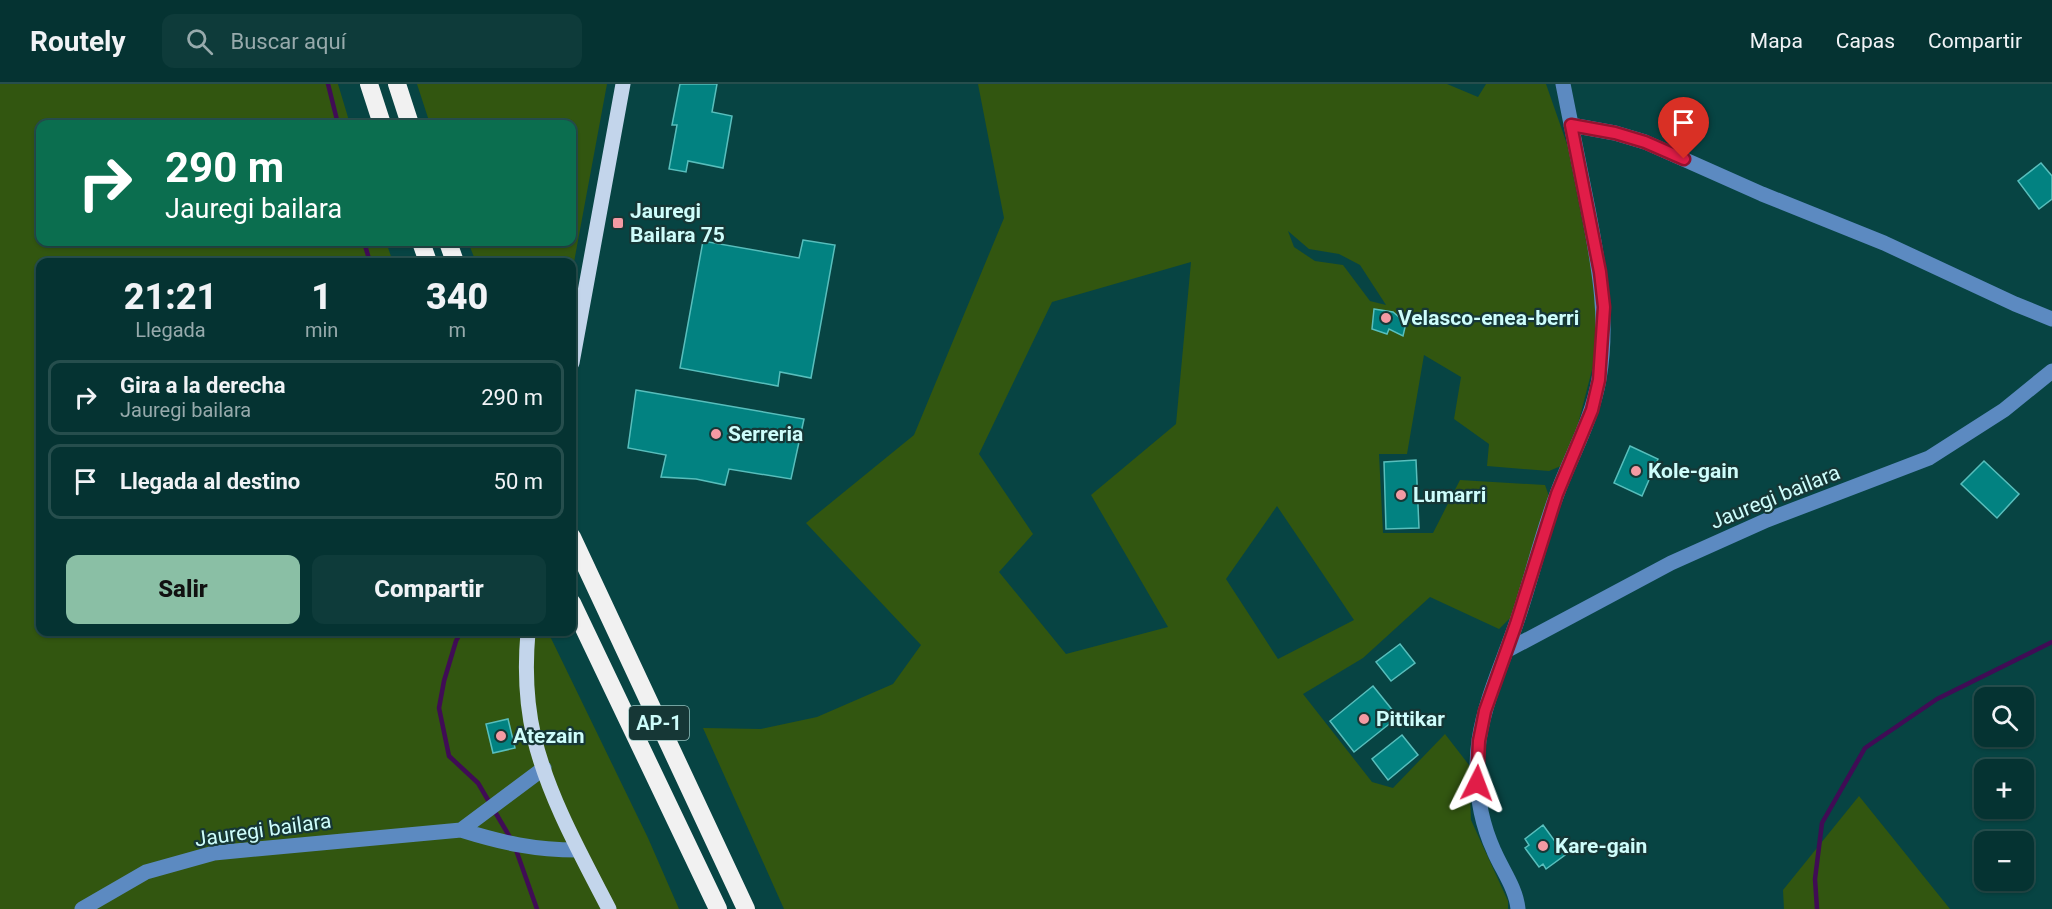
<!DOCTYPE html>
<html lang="es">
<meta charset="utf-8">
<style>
:root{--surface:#053332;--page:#0e3b3a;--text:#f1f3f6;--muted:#97aaac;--line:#264e4d;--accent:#8abfa5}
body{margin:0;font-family:Roboto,sans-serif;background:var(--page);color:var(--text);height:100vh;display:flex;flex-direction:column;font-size:22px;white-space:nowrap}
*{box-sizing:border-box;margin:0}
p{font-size:20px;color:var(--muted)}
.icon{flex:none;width:33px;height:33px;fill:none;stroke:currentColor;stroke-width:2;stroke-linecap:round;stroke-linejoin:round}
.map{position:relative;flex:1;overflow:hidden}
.sheet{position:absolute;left:36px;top:174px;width:540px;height:378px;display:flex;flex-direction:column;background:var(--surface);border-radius:12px;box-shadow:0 2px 4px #0004,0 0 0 2px var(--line)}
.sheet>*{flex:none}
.top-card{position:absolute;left:36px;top:36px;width:540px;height:126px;border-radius:12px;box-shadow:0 2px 4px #0004,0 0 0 2px var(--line);background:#0b6e4f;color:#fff;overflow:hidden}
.fabs{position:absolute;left:1974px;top:603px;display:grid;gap:12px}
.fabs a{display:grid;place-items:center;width:60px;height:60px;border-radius:12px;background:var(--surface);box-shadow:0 2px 4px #0004,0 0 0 2px var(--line);font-size:30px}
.pin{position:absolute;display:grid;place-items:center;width:51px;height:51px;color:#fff;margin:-62px -26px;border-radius:50% 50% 50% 0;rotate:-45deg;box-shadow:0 0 6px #0007}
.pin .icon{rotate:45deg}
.me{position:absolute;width:66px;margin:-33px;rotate:3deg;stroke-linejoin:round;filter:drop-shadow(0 0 4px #0008)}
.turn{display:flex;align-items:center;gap:21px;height:126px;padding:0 30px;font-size:27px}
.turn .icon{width:78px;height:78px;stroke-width:2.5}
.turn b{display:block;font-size:42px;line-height:51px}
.eta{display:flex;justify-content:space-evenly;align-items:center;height:102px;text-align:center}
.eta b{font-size:36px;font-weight:800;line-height:42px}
.action{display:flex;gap:12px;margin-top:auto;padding:12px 30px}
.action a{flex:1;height:69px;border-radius:12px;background:var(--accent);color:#111;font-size:24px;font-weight:800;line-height:69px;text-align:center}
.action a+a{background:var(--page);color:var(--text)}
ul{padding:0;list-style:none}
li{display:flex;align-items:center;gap:18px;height:75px;margin:0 12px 9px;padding:0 18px;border:3px solid var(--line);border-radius:12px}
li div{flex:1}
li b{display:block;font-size:22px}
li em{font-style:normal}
header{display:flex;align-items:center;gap:36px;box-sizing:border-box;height:84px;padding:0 30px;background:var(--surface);border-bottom:2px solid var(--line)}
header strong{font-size:28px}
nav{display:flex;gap:33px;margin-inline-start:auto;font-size:21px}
.search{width:420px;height:54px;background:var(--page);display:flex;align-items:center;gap:15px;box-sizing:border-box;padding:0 21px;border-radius:12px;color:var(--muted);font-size:22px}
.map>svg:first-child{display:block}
.green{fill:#325610;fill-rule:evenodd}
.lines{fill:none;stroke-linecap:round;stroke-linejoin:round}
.stream{stroke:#400c55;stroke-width:4.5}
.building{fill:#028281;stroke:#58bebc;stroke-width:1.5}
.minor{stroke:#5c8ac1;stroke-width:15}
.major{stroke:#c3d5eb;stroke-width:15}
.highway{stroke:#f1f1f1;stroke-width:18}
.route-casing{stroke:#92132f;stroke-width:15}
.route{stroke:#e11d48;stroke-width:10}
.poi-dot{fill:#f49aa3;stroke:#163736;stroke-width:2}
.labels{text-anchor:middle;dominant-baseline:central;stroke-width:4.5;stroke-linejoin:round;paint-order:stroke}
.shield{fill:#163736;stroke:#97c2c0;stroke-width:1.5}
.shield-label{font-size:20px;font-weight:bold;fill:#cefdfb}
.poi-label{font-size:21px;font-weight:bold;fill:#cefdfb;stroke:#163736;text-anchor:start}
.street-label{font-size:21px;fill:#cefdfb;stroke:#163736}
</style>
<header>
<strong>Routely</strong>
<div class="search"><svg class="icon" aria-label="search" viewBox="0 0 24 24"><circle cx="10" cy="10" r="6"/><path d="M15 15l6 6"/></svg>Buscar aquí</div>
<nav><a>Mapa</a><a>Capas</a><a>Compartir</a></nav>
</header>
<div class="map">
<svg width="2052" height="825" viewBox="0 0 2052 825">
<rect width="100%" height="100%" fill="#074443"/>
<path class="green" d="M0 0H338L350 40H40V158H386L393 178H40V548H548L648 754 679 825H0Z
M417 0H607L572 189V178H476L468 158H572V40H430Z
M978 0H1447L1478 13 1486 0H1546L1568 63 1589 171 1597 232 1593 282 1577 344 1561 382 1549 387 1487 382 1489 360 1454 335 1461 293 1424 271 1407 370H1379L1383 449H1433L1460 396 1545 401 1549 412 1512 532 1499 545 1430 513 1363 574 1303 610 1372 698 1393 704 1445 650 1469 681 1471 736 1508 817V825H784L703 644 761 645 817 633 893 600 921 561 806 439 914 351 1004 134ZM1288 147 1309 165 1339 170 1360 181 1386 221 1370 217 1343 181 1315 177 1294 163ZM1191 178 1176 340 1091 411 1168 543 1066 570 999 488 1033 450 979 370 1052 218ZM1277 422 1354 536 1278 575 1226 495Z
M1859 712 1950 825H1784L1783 806Z"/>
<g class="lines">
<path class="stream" d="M328 0 338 40
M364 158 370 178
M461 548 456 557 444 597 439 624 449 672 478 699 511 755
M515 763 537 825
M1817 825 1815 795 1822 739 1865 664 1937 615 2052 558"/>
</g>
<path class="building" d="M680 0H717L712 28 732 32 723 84 688 77 686 88 669 85 677 41H672Z
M2041 79 2052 92V115L2039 125 2018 97Z
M803 156 835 161 811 294 780 288 778 302 680 284 703 157 799 174Z
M1374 225 1393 228 1406 239 1403 252 1389 245 1387 250 1372 245Z
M636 306 804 335 791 395 729 385 725 401 696 395 661 393 666 371 628 364Z
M1630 362 1658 375 1642 412 1614 399Z
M1416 376 1419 444 1386 445 1384 378Z
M1984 377 2019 410 1997 434 1961 400Z
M1400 560 1415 579 1391 597 1376 578Z
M1373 602 1398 633 1354 668 1330 637Z
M508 635 515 664 493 669 486 640Z
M1402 651 1418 671 1388 696 1372 675Z
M1543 741 1565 771 1546 785 1543 780 1539 783 1525 764 1529 761 1525 755Z"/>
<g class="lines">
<path class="minor" d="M1571 41 1615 49 1645 58 1762 110 1884 159 2015 220 2052 235
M1506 567 1671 479 1767 436 1929 374 2004 326 2052 287
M461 746C503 759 534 766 578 766
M82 825 146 788 214 769 461 746 544 684
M1518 825C1516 804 1502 786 1494 767 1478 732 1474 694 1479 656 1485 616 1503 578 1516 540 1531 497 1541 452 1557 410 1571 372 1592 336 1599 295 1609 237 1599 182 1588 125 1580 83 1571 42 1563 0"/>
<path class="major" d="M572 279 623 0
M528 548C525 582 526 619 534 653 548 712 581 771 609 825"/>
<path class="highway" d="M369 0 382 40
M397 0 410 40
M421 158 428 178
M448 158 455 178
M572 453 746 825
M572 519 718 825"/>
</g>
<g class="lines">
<defs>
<path id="route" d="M1477 699 1479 657 1485 627 1516 540 1557 410 1592 326 1599 296 1604 223 1600 188 1571 41 1615 49 1645 58 1684 75"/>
</defs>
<use href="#route" class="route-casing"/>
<use href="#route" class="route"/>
</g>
<g class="poi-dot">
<rect x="612" y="133" width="12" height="12" rx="3"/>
<circle cx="1386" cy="234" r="6"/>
<circle cx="716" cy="350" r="6"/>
<circle cx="1636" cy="387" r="6"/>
<circle cx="1401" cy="411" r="6"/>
<circle cx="1364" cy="635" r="6"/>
<circle cx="501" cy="652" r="6"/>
<circle cx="1543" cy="762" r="6"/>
</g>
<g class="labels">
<rect class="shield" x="629" y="622" width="60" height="34" rx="4.5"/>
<g class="shield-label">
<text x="659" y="639">AP-1</text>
</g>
<g class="poi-label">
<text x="630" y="127">Jauregi<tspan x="630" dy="24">Bailara 75</tspan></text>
<text x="1398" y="234">Velasco-enea-berri</text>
<text x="728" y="350">Serreria</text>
<text x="1648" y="387">Kole-gain</text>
<text x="1413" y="411">Lumarri</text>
<text x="1376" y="635">Pittikar</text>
<text x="513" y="652">Atezain</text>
<text x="1555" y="762">Kare-gain</text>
</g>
<g class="street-label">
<text transform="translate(1775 413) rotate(-22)">Jauregi bailara</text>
<text transform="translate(263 746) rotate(-8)">Jauregi bailara</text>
</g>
</g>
</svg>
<div class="fabs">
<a><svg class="icon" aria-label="search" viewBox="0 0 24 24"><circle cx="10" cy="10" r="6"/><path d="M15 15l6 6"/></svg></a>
<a>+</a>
<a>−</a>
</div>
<div class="pin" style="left:1684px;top:75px;background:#d93025"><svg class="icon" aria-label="arrive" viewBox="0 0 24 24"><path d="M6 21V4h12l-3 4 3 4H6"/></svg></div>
<svg class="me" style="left:1477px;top:699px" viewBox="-20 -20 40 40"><path d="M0-17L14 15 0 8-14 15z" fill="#e11d48" stroke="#fff" stroke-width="4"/></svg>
<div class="top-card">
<div class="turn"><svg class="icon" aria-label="right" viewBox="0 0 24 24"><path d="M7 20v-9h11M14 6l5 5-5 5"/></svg><div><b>290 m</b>Jauregi bailara</div></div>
</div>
<section class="sheet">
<div class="eta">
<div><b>21:21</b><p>Llegada</p></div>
<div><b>1</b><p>min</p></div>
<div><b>340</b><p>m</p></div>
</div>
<ul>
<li><svg class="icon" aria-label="right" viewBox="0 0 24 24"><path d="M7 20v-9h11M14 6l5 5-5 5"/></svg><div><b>Gira a la derecha</b><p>Jauregi bailara</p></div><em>290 m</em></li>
<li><svg class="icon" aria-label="arrive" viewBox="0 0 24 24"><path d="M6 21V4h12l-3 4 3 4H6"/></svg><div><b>Llegada al destino</b></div><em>50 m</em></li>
</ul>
<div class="action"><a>Salir</a><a>Compartir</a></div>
</section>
</div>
